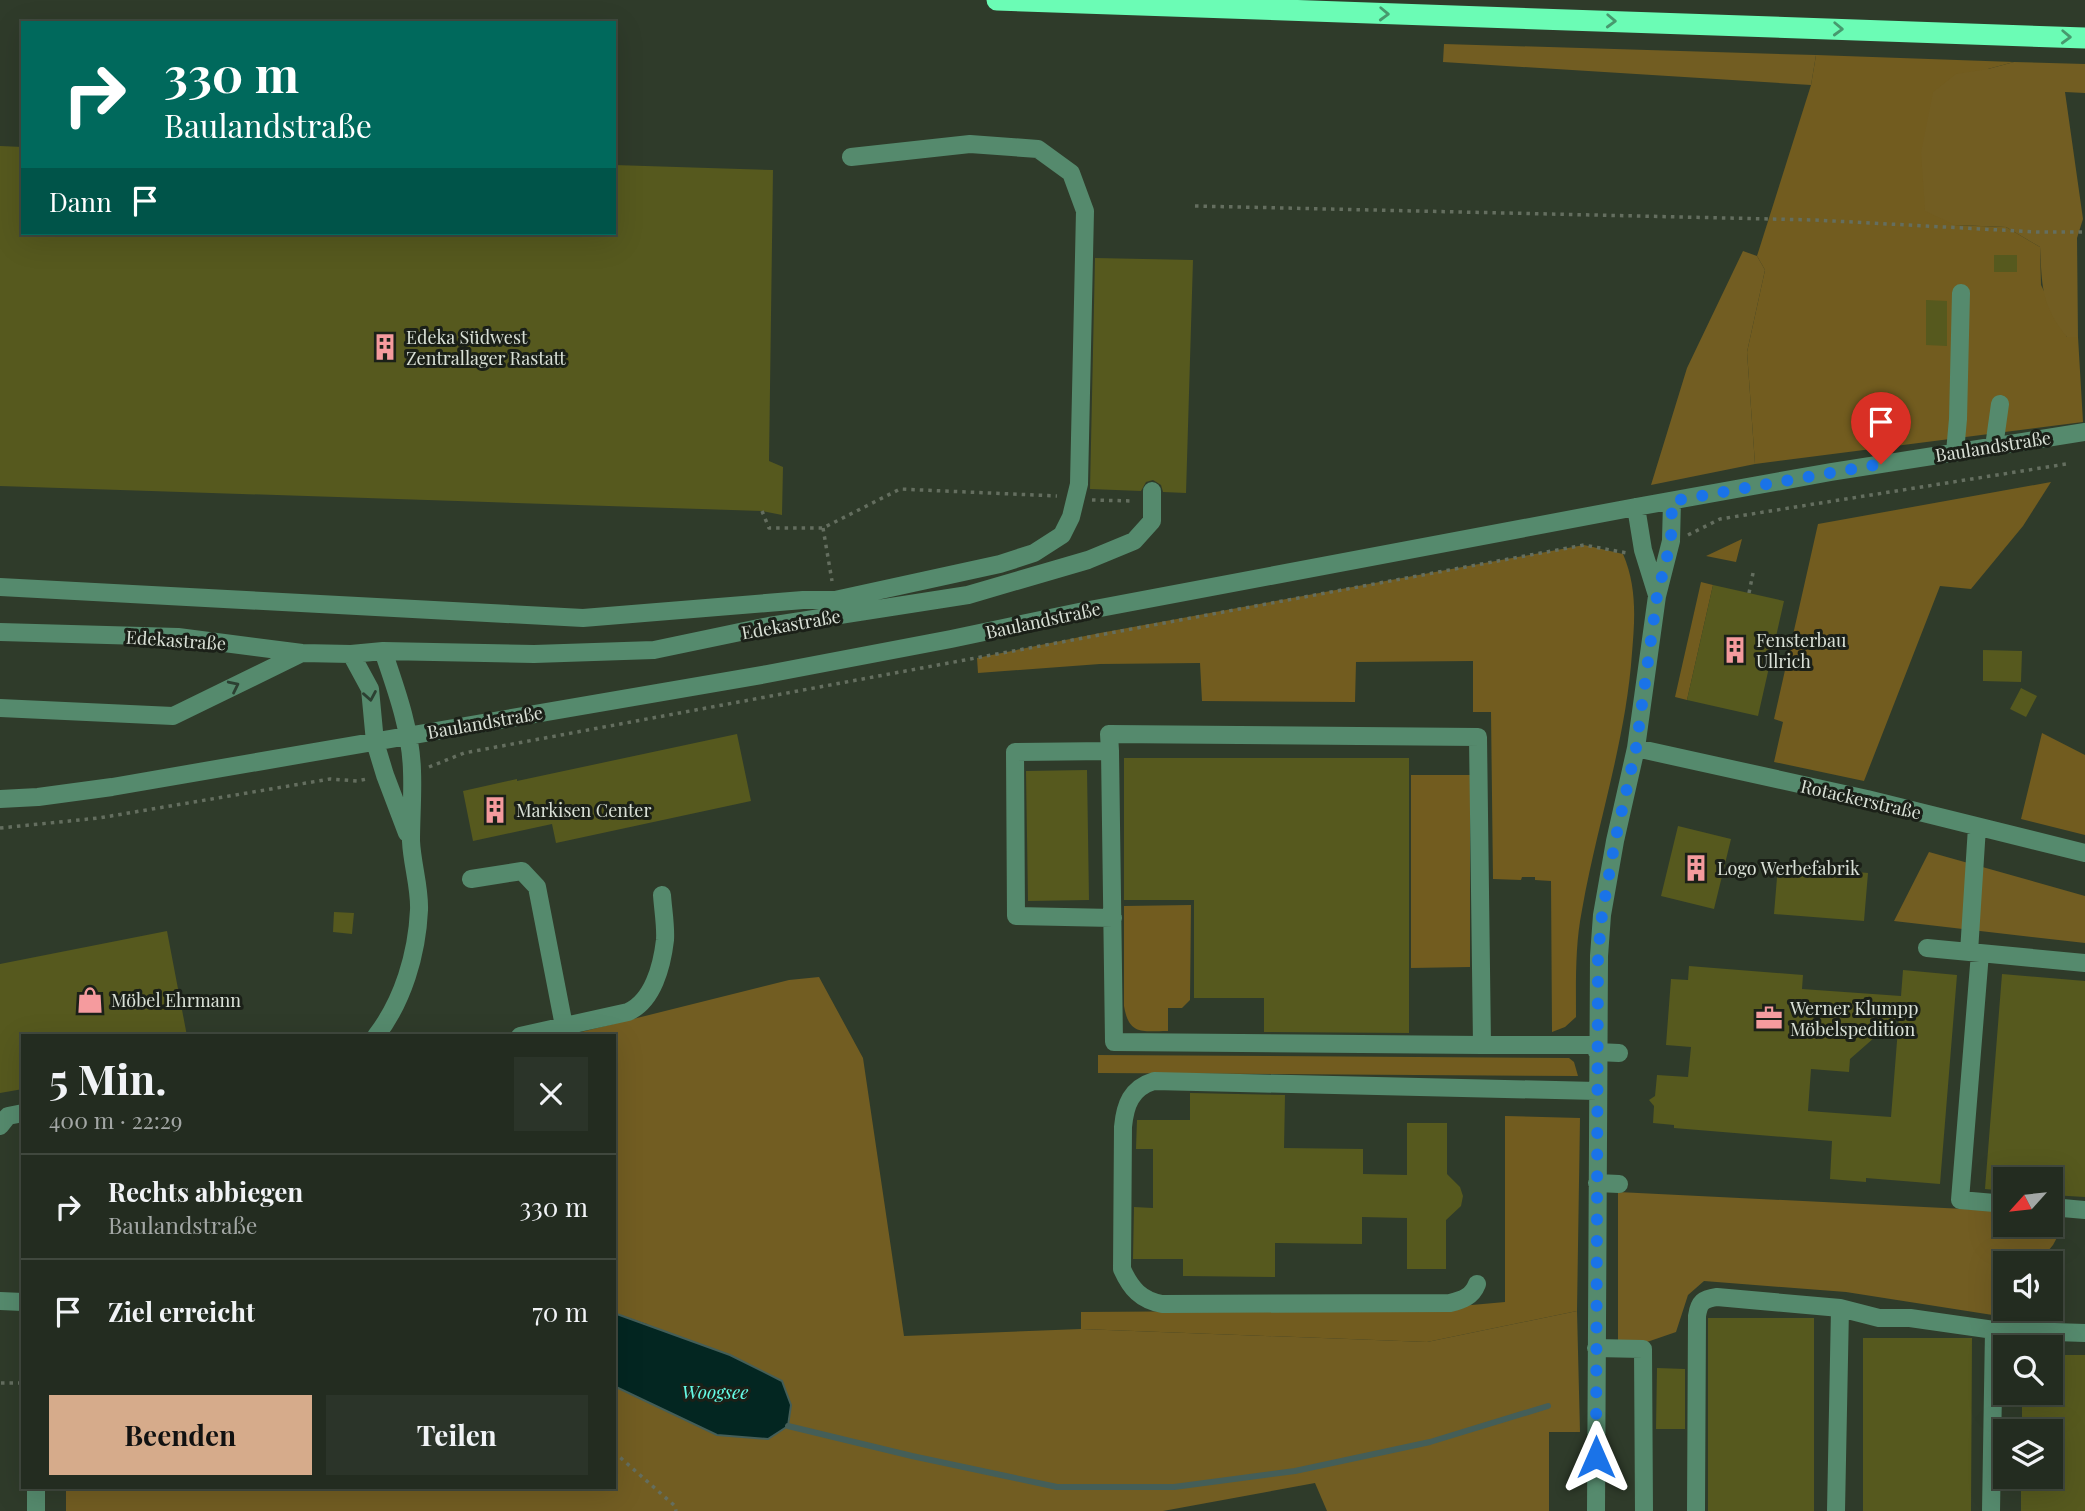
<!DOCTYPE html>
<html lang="de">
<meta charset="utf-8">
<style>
:root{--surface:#232c20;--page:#2b3429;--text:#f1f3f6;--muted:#a3a7a5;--line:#40483e;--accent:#d6ab8b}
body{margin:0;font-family:"Playfair Display",serif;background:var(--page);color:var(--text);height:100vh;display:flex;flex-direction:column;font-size:26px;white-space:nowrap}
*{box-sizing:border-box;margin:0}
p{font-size:23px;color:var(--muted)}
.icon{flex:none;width:38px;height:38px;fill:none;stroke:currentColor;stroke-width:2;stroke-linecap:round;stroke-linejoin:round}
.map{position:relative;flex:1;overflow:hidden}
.panel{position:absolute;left:21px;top:1034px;width:595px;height:455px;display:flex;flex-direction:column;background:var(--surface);border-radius:0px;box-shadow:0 7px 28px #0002,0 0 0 2px var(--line)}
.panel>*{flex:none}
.banner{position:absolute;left:21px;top:21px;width:595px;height:214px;border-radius:0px;box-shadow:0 7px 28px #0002,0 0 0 2px var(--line);background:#00695c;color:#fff;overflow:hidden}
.needle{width:46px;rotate:243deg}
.controls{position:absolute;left:1993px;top:1167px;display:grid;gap:14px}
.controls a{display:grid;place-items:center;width:70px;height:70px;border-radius:0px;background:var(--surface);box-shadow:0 7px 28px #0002,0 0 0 2px var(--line);font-size:35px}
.pin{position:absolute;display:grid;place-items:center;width:60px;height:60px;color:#fff;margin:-72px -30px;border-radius:50% 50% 50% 0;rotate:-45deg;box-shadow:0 0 7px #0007}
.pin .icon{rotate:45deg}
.me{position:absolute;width:77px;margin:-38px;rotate:0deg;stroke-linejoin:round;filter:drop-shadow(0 0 5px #0008)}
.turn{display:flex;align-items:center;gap:24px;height:147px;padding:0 28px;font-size:32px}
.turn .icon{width:91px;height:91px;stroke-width:2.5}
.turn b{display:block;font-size:49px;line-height:60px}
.then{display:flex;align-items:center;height:66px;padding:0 28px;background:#0003;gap:14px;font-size:26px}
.round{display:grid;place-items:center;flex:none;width:74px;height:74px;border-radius:0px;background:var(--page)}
.overview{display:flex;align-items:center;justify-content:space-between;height:119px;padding:0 28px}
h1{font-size:42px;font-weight:700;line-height:52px}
.button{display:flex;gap:14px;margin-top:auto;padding:14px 28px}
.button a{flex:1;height:80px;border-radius:0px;background:var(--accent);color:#111;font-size:28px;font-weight:700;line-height:80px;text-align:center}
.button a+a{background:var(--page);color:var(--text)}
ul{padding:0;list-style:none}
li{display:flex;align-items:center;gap:21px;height:105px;padding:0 28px;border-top:2px solid var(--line)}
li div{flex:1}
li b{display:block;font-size:26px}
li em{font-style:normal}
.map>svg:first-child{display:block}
.green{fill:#725c1f}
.forest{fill:#725d22}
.water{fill:#032621;stroke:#445e58;stroke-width:2}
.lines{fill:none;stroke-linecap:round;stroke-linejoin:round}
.stream{stroke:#445e58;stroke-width:6}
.building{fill:#56591e;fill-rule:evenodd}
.path{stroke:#646e5f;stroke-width:3.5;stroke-dasharray:3.5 5;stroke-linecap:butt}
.minor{stroke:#558a6d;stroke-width:18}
.highway{stroke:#6bfcb5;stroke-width:21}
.oneway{stroke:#47996e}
.oneway2{stroke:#2c4032}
.route{stroke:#1a73e8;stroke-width:12;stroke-dasharray:0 21.6}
.labels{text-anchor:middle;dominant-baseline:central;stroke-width:6;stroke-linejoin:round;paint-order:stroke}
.poi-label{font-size:18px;fill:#dae1d7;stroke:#1b2018;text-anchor:start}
.street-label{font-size:18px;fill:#dae1d7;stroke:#1b2018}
.water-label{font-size:19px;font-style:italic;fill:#65fbe6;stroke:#1b2018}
</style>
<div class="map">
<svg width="2085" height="1511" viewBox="0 0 2085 1511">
<rect width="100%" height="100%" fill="#2f3b2a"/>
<path class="green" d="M1816 55 2014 62 1988 69 1955 225 2006 227 2040 247 2041 285 2067 337H2078L2083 422 1755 464 1747 352 1765 270 1757 256 1811 85Z
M2051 482 2023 526 1971 589 1940 586 1864 781 1774 762 1783 722 1774 719 1818 524Z
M1742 539 1736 562 1706 556Z
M1584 545 1623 554C1637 587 1635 618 1632 653 1626 741 1597 824 1582 910 1575 945 1576 981 1576 1017L1565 1027 1552 1032 1551 881 1535 880V877H1522L1521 880 1493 879 1491 712H1473V661L1356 662 1355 702 1202 701 1200 663 1100 664 978 673 977 658 1100 633Z
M1701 582 1713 585 1687 700 1675 697Z
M2042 733 2085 755V835L2021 819Z
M1411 775H1470V967L1411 968Z
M1191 905 1190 1000 1182 1008H1168V1031C1143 1031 1129 1036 1124 1006V906Z
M1098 1055 1569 1058 1574 1062 1578 1076 1098 1073Z
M1505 1116 1580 1118 1577 1311 1427 1342 1081 1329V1312L1416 1310 1505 1302Z"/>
<path class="forest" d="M1444 44 1816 55 1811 85 1443 62Z
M2014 62 2085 64V93L2065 92 2083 219 2077 238 2078 337H2067C2041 305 2042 286 2040 247L2006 227 1955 225 1925 211 1921 152 1933 92 1956 74 1988 69Z
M1743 251 1757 256 1765 270 1747 352 1755 464 1651 485 1687 368Z
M1929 852 2085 896V943L1894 921Z
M819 977 863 1058 904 1336 1081 1329 1427 1342 1577 1311 1580 1432H1549V1511H1327L1315 1483 1163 1511H66V1488H614V1386L717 1435 647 1324 614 1313V1036H565L789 980Z
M1618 1192 2005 1211 2006 1225H2051V1216L2056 1217 2060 1232 2053 1245 2038 1263 2006 1264V1309H2041L2038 1314 1999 1316 1846 1292 1704 1281 1688 1295 1676 1332 1647 1342 1618 1340Z"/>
<path class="water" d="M614 1313 730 1355 782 1381 791 1405 788 1426 768 1439 717 1435 614 1386Z"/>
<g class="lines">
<path class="stream" d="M788 1426 912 1456 1057 1487H1174L1295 1471 1430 1442 1548 1406"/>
</g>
<path class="building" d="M0 146 23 147V233H614V165L773 170 769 461 783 467 782 515 762 511 0 486Z
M1994 255H2017V272H1994Z
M1095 258 1193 260 1186 493 1163 492 1161 485 1153 480 1146 482 1141 491 1090 489Z
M1926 300 1947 301V346L1926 345Z
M1713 585 1784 601 1758 716 1687 700Z
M1983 650 2022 651 2021 682 1983 681Z
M2021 688 2037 696 2026 717 2010 709Z
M737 734 751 801 556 843 552 824 473 841 463 791 517 779V781Z
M1124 758H1409V1033L1264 1032V998H1194V900H1124Z
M1087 770 1089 900 1028 901 1026 771Z
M1678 826 1731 839 1714 909 1661 896Z
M1778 865 1868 873 1864 921 1774 914Z
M334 912 354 913 352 934 333 932Z
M167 931 187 1036H23V1089L0 1093V964Z
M1689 966 1803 975 1802 989 1901 996 1903 970 1957 975 1940 1184 1866 1178V1182L1830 1179 1832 1141 1674 1128V1125L1653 1123 1654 1106 1649 1100 1655 1096 1657 1075 1688 1077 1691 1047 1666 1045 1671 979 1688 980ZM1899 1016 1891 1117 1808 1111 1811 1069 1849 1072 1850 1059Z
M2002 974 2085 981V1197L2051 1195V1180H2006V1191L1985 1189Z
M1190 1093 1285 1095 1284 1148 1363 1149V1174L1407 1175V1123H1447V1174L1460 1187 1463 1196 1461 1206 1446 1220V1269H1407V1218L1362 1217V1244L1275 1243V1277L1183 1276V1259H1133L1134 1207 1153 1208V1149H1136L1137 1120H1190Z
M1708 1318H1814V1511H1708Z
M1863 1338H1972L1971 1511H1863Z
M2051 1355H2085V1511H2021V1477H2051V1432H2022V1393H2051Z
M1657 1368 1685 1369V1429H1656Z"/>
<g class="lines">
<path class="path" d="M1195 206 1815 220 2037 232H2085
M1092 500 1133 501
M762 511 769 528H823L900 489 1057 496
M823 528 832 581
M1688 535 1720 519 2066 464
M1749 593 1753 573
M429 767 464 753 1584 545 1627 553
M0 828 99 818 330 779 357 781 367 779
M1 1383H23
M614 1452 675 1506 676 1511"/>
<path class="minor" d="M1994 447 2000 404
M1955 452 1958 419 1961 293
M1636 507 1643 550 1657 595
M0 587 583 618 803 600H835L1000 564 1034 553 1062 535 1071 517 1079 484 1085 211 1071 173 1038 149 970 144 851 157
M0 632 178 637 302 653 351 654 383 651 534 654 654 650 769 626 968 595 1088 560 1134 541 1152 521V491
M351 654 370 689 375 742 385 775 407 833
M0 708 173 716 302 653
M1636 748 1867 799 2085 853
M1110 751 1109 734 1478 737 1482 1045H1597
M0 799 38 797 112 787 767 674 951 639 1079 612 1636 507 1831 472 2085 432
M471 879 522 871 537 887 564 1026
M1113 918 1016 916 1015 752 1110 751 1114 1042 1482 1045
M1927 948 1980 953 1960 1200 2006 1204
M1969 952 1977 827
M1980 953 2085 963
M376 1036C403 1001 417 954 419 910 420 888 412 864 411 841 411 818 413 794 412 771 411 730 396 689 383 651
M520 1036 628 1012C653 1001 662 966 665 940 666 926 663 910 662 895
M1597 1052 1619 1053
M0 1126 8 1116 23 1113
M1597 1183 1619 1184
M2051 1207 2085 1210
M1477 1284C1472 1297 1462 1300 1450 1303L1162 1304C1141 1300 1131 1289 1122 1269L1123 1127C1125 1105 1131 1088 1154 1081L1597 1091
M0 1301 23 1302
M1596 1348 1643 1349 1644 1511
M36 1511V1488
M1596 1511 1599 956 1602 915 1615 841 1636 748 1657 596 1671 541 1672 501
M1696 1511 1697 1316C1699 1302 1703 1299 1717 1297L1840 1308 1879 1318H1910L1994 1330 2085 1333
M1836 1511 1840 1308
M1991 1511 1994 1330"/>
<path class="highway" d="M997 0 2085 38"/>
</g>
<defs><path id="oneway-chevron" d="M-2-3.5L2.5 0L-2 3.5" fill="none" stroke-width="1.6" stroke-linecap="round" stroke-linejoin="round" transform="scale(1.75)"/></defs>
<g class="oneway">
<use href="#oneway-chevron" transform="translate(1384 14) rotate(2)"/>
<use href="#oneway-chevron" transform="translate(1611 21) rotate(2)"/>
<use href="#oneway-chevron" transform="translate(1838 29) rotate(2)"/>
<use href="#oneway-chevron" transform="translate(2066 37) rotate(2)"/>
</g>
<g class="oneway2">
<use href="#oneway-chevron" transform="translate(234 686) rotate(-26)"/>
<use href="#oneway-chevron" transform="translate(370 696) rotate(80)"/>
</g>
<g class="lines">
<path class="route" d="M1596 1457 1598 956 1602 915 1615 841 1636 748 1657 596 1671 541 1672 501 1881 464"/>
</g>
<defs>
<symbol id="building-bare" viewBox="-9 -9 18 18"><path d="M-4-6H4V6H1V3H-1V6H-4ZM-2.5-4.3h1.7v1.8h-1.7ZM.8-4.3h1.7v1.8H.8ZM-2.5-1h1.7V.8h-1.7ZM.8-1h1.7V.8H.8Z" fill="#f59b9e" stroke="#1b2018" stroke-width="2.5" paint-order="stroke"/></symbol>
<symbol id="shop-bare" viewBox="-9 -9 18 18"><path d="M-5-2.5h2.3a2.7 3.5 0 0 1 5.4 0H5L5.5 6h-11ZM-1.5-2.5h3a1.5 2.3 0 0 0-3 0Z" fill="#f59b9e" stroke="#1b2018" stroke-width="2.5" paint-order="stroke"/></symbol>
<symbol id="office-bare" viewBox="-9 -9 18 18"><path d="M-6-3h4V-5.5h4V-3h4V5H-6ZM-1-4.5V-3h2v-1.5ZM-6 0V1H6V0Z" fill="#f59b9e" stroke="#1b2018" stroke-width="2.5" paint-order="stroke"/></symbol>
</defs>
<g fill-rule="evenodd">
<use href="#building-bare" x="366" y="328" width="38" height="38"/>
<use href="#building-bare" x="1716" y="631" width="38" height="38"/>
<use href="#building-bare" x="476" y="791" width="38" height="38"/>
<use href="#building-bare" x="1677" y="849" width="38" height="38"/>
<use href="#shop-bare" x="71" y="981" width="38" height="38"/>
<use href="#office-bare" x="1750" y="999" width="38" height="38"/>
</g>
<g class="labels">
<g class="poi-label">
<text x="406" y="337">Edeka Südwest<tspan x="406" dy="21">Zentrallager Rastatt</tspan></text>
<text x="1756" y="640">Fensterbau<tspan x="1756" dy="21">Ullrich</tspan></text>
<text x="516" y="810">Markisen Center</text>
<text x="1717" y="868">Logo Werbefabrik</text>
<text x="111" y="1000">Möbel Ehrmann</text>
<text x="1790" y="1008">Werner Klumpp<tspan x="1790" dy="21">Möbelspedition</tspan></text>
</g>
<g class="street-label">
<text transform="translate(1993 446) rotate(-9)">Baulandstraße</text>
<text transform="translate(1043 620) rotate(-12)">Baulandstraße</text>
<text transform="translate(791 624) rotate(-10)">Edekastraße</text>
<text transform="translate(176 640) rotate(4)">Edekastraße</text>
<text transform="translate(485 722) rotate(-10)">Baulandstraße</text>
<text transform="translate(1861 799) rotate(13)">Rotackerstraße</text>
</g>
<g class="water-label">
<text x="715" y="1391">Woogsee</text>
</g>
</g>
</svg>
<div class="controls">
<a><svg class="needle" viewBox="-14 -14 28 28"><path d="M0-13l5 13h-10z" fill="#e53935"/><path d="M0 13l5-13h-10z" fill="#a3a7a5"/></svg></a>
<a><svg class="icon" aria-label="sound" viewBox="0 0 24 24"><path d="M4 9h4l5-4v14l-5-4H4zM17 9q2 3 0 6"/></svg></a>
<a><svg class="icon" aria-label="search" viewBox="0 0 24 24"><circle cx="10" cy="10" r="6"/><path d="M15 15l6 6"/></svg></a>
<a><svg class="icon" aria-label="layers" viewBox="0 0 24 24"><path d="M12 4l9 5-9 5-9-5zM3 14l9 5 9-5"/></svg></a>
</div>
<div class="pin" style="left:1881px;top:464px;background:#d93025"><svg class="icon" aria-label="arrive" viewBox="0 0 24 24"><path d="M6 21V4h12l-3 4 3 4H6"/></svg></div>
<svg class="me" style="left:1596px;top:1457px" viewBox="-20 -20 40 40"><path d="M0-17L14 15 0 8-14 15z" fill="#1a73e8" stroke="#fff" stroke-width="4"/></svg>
<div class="banner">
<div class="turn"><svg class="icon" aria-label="right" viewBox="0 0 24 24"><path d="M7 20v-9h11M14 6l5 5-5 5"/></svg><div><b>330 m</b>Baulandstraße</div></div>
<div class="then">Dann<svg class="icon" aria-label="arrive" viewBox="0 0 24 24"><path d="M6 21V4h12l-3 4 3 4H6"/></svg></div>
</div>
<section class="panel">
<div class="overview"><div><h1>5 Min.</h1><p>400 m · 22:29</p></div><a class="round"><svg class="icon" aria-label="close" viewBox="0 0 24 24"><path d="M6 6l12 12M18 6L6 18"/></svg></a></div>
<ul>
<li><svg class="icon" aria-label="right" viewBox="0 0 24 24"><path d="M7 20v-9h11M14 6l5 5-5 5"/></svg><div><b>Rechts abbiegen</b><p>Baulandstraße</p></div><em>330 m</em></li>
<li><svg class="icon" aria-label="arrive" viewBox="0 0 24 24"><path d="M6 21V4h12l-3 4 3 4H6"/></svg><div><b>Ziel erreicht</b></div><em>70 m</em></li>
</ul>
<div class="button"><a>Beenden</a><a>Teilen</a></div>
</section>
</div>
